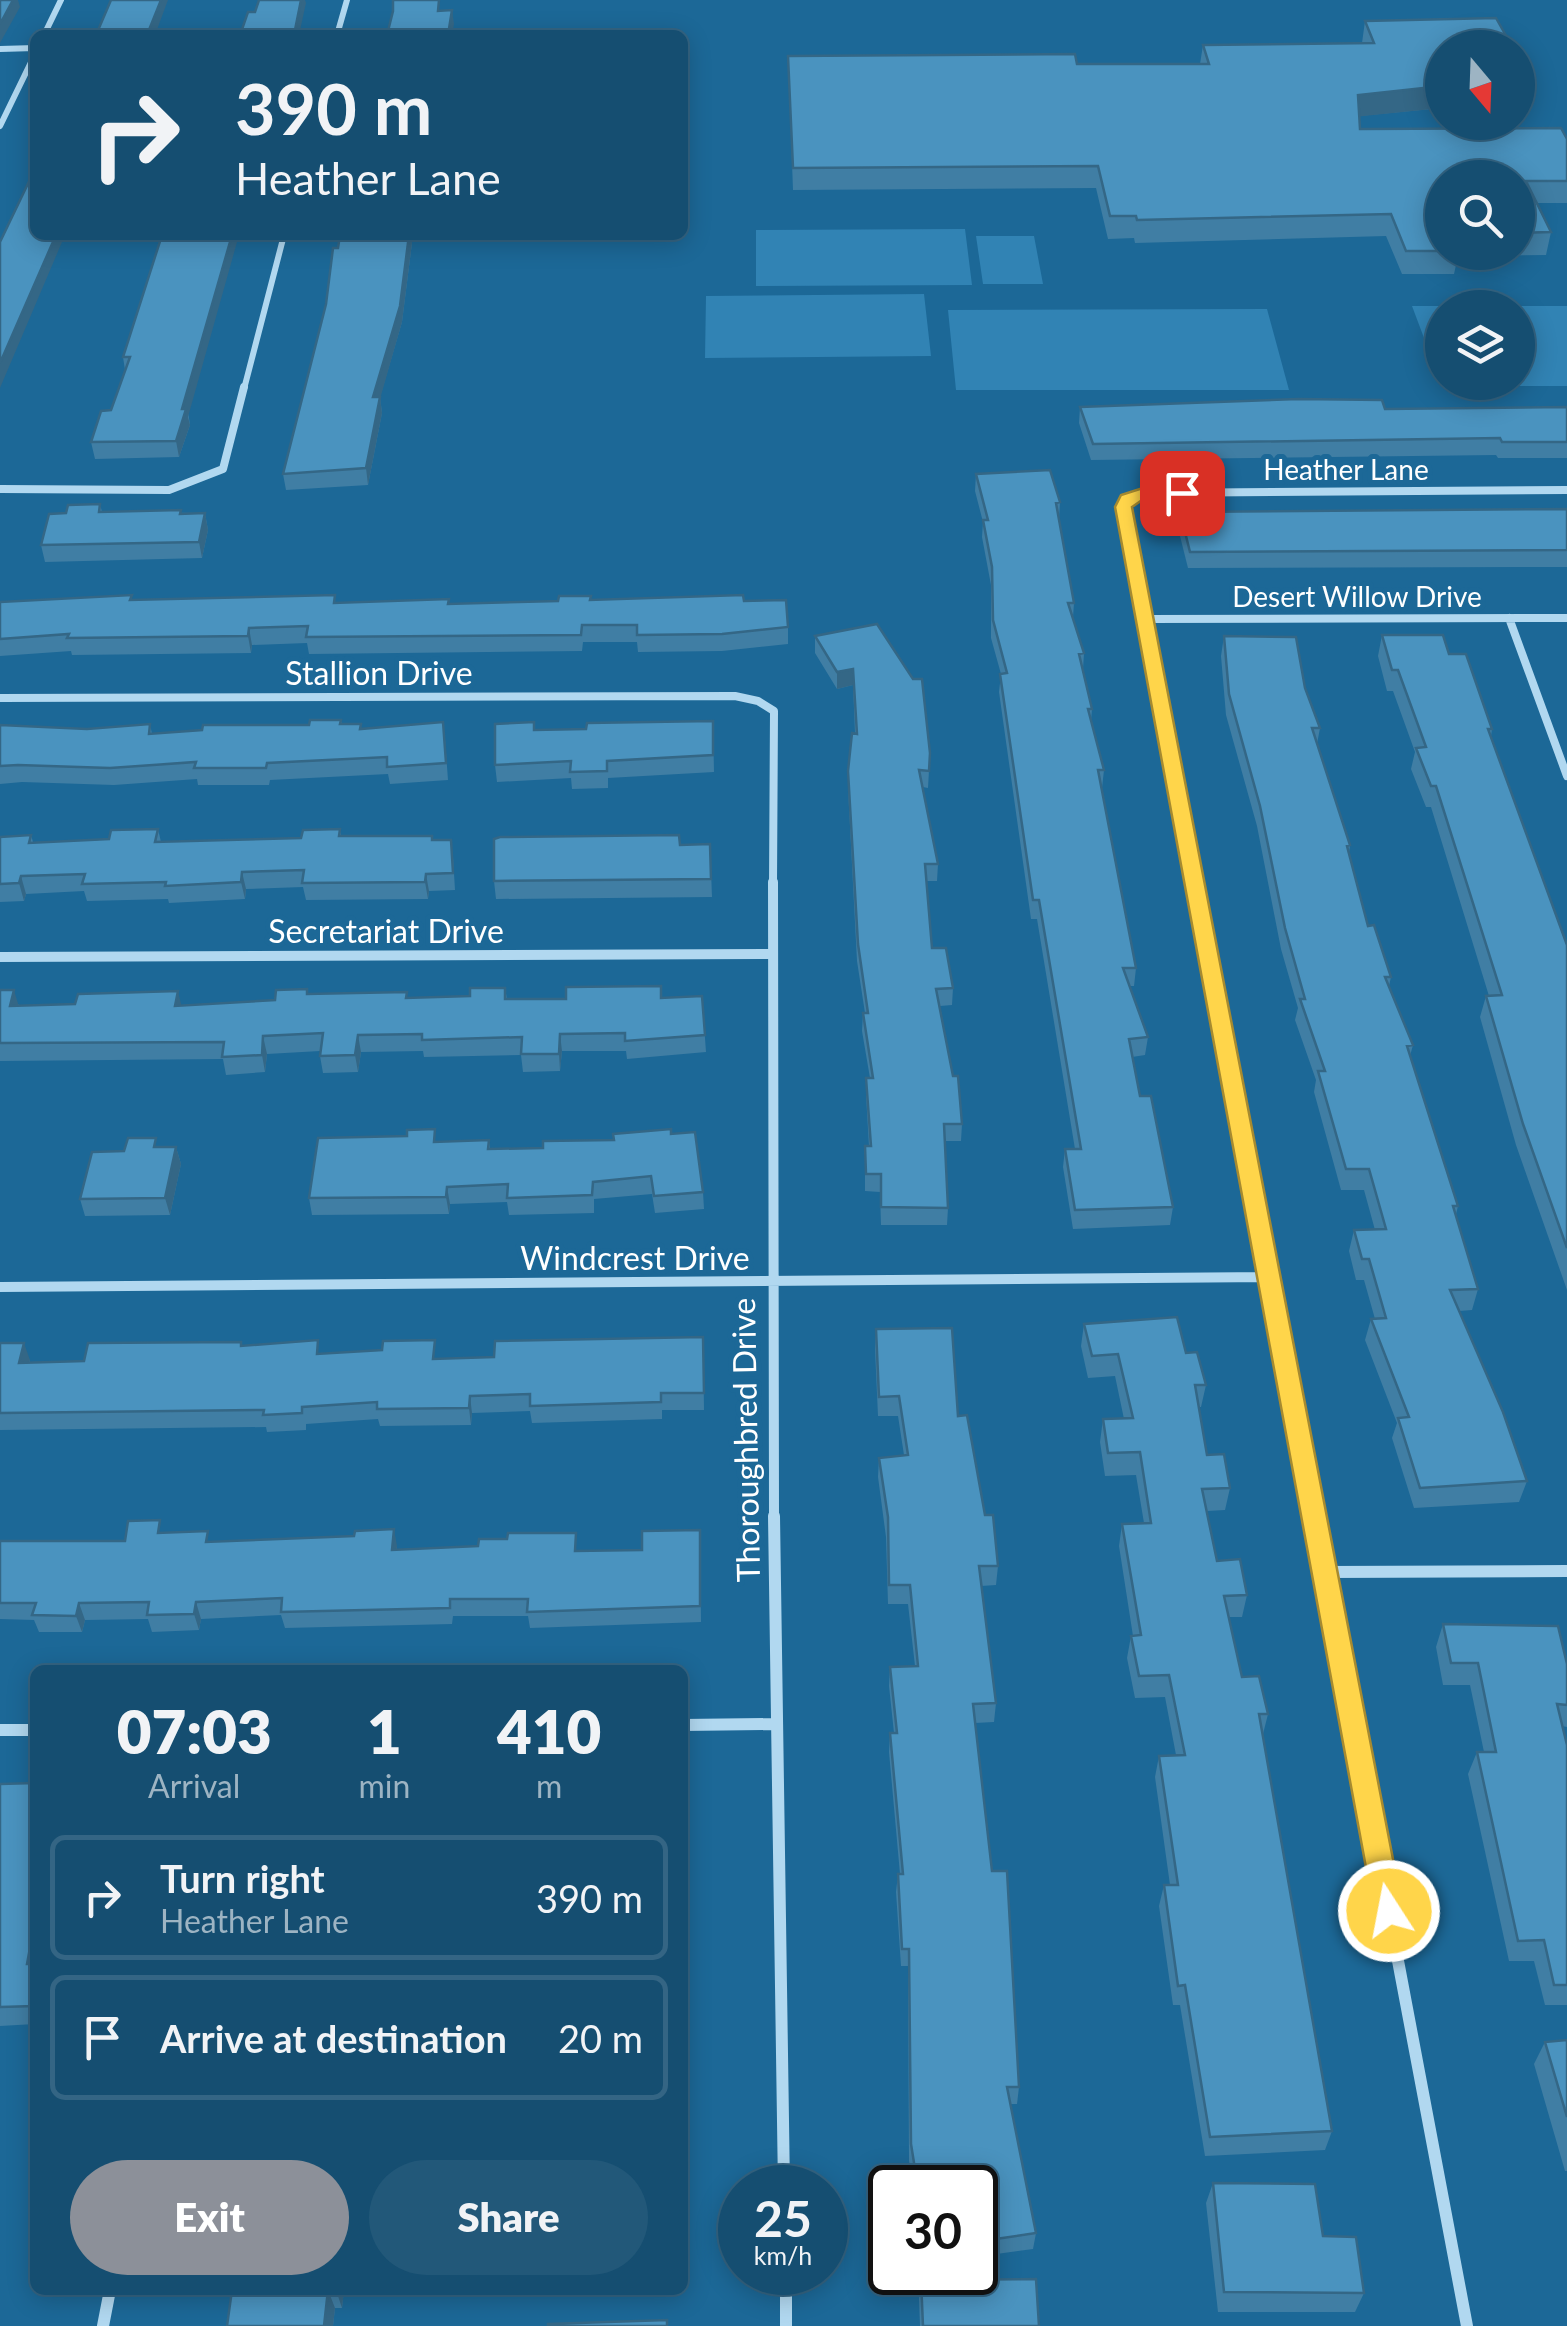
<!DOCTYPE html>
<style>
:root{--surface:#154e71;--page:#225879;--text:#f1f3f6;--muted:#9db4c3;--line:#346584;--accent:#8c9099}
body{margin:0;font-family:Lato,sans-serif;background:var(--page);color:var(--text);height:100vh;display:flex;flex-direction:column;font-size:38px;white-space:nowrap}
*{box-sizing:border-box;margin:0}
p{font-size:32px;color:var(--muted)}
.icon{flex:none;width:55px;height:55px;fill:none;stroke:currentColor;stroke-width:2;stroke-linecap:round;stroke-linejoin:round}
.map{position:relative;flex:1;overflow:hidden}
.side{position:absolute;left:30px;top:1665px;width:658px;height:630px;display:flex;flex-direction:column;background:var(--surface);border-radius:15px;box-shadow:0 5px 25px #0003,0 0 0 2px var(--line)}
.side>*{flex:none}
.hud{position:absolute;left:30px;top:30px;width:658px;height:210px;border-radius:15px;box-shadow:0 5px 25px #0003,0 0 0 2px var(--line);background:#154e71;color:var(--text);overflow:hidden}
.needle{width:65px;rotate:161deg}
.buttons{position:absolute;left:1425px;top:30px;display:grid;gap:20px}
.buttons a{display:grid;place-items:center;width:110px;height:110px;border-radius:50%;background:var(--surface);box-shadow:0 5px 25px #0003,0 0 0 2px var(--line);font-size:50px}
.speed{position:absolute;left:718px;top:2165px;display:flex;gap:20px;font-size:50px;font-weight:700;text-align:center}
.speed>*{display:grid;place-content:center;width:130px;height:130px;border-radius:50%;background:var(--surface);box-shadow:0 5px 25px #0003,0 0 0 2px var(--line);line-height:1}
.speed small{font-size:25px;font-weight:400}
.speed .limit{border:5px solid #111;border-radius:15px;background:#fff;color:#111}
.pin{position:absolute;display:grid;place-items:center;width:85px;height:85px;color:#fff;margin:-42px;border-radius:20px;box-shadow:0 5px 15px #0006}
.me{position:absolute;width:110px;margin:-55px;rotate:349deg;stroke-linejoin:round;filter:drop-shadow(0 0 8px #0008)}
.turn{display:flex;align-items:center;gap:35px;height:210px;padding:0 40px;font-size:45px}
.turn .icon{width:130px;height:130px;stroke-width:2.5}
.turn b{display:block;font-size:70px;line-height:85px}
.eta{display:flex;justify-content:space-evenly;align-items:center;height:170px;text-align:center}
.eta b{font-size:60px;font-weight:800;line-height:70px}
.button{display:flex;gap:20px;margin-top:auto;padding:20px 40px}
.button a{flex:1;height:115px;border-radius:60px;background:var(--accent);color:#fff;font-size:40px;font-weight:800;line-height:115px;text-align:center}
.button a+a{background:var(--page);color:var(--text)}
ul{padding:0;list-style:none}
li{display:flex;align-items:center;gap:30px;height:125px;margin:0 20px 15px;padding:0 20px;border:5px solid var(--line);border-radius:15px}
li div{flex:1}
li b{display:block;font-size:38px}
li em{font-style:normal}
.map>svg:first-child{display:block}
.green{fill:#3183b4;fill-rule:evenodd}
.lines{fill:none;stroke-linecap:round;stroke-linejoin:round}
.minor-far3{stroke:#b1d8f0;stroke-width:6}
.minor-far2{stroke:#b1d8f0;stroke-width:8}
.minor-far1{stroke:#b1d8f0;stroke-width:10}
.minor{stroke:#b1d8f0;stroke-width:12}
.wall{fill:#407ea4;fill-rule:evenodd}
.shaded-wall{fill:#346786}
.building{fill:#4a93bf;stroke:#346786;stroke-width:2.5}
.route{fill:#ffd54a;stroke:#a68a30;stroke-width:2.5}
.labels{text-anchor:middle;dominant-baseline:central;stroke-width:10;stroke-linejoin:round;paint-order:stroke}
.far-street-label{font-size:28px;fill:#fff;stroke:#1c6897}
.street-label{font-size:32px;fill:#fff;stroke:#1c6897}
</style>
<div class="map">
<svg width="1567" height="2326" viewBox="0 0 1567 2326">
<rect width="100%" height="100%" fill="#1c6897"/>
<path class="green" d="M965 229 972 285 756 286V230Z
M976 236H1034L1043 284H983Z
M924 294 931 356 705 358 706 296Z
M1412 306H1567V386H1442ZM1442 308H1518V382H1442Z
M1267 309 1289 390H956L948 310Z"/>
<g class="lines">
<path class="minor-far3" d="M44 35 61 0
M337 35 347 0
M0 49 35 48
M0 126 35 54
M244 389 284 235"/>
<path class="minor-far2" d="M0 489 169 490 223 469 244 387
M1509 618 1567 776
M1147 619 1567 618
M0 698 735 696 758 701 774 711 773 885
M1194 885 1123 507 1127 499 1143 493 1567 490"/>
<path class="minor-far1" d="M773 882 774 1518
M1194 882 1314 1518
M0 957 772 954
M0 1287 1270 1277"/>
<path class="minor" d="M774 1516 784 2188
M1314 1516 1467 2326
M1325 1572 1567 1571
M682 1725 775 1724
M0 1730H35
M786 2272V2326
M103 2326 110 2290"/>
</g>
<path class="wall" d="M1365 21 1442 108 1359 116 1360 129 1567 139V203H1537L1551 232 1546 255 1458 256 1454 274H1402L1386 236 1135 243 1134 238 1108 239 1096 188 793 190 788 56 1077 64H1200L1203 45 1362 43ZM1442 178H1518V252H1442Z
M162 235 190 425 179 457 95 459 91 442 111 410 125 370 123 357Z
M340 235H413L402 322 380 397 382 413 368 485 286 490 283 474 326 304Z
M1080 407 1385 409 1567 407V458H1498L1496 455 1091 460 1079 423Z
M976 474 1060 502 1059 519 1074 603 1073 617 1084 653 1083 669 1092 709 1091 721 1104 770 1102 788 1136 968 1134 986H1130L1148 1037 1145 1055 1132 1057 1140 1096 1173 1207 1170 1225 1073 1229 1063 1167 1065 1149H1075L1037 919H1031L999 692 1001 674 991 638V585L982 537 983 522 975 491Z
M100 504 102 512 205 513 208 530 202 558 45 562 41 545 66 513Z
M1567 509V567L1188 568 1178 528 1180 512Z
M449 599V604L591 600 744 601 788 627V644L722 651 638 652 637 642H583L582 651 309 654 307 643 252 645 251 653 72 655 71 651 0 656V602L133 600 336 603Z
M1382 635 1449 654 1492 729 1491 736 1567 945V1290L1516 1145 1480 1017 1486 996H1489L1431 807H1426L1411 769 1415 752 1393 691H1387L1378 656Z
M815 636 930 753 928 788 923 787 938 864 937 881H927L932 948 953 988 952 1005 940 1006 962 1124 961 1141H945L948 1208 947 1225H881L880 1192 865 1191V1146H869L866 1095V1078H870L862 1031 863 1013H865L857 961 848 788V771L855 733 853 685 837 689 815 653Z
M1224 636 1305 688 1320 728 1317 744 1350 845 1349 853 1368 926 1391 977 1389 986 1413 1045 1410 1056 1458 1206 1456 1214 1478 1289 1472 1310 1459 1311 1527 1481 1519 1502 1414 1508 1392 1438 1397 1423 1365 1340 1371 1319H1375L1364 1280H1356L1349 1251 1354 1230H1375L1364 1190H1341L1314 1092 1316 1080 1295 1020 1298 1008 1281 949 1257 826 1226 715 1221 656Z
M341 720 342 724 361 729 445 739 448 780 390 784 388 774 270 780 269 785H198L197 779 114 785 22 782 0 784V725L87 729 150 724 152 734 309 725Z
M713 721 714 772 608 778V788L572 789 571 778 497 782 495 765 534 730 586 729Z
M158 829 161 842 301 838 340 829 341 836H432L433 840 453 857 455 890 429 891 428 899 306 900 303 887 246 889 245 899 169 903 168 899 87 901 84 891 26 894 24 901 0 902V837L31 835 33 842 109 839Z
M710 844 712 897 496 899 494 881Z
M505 988 507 999 661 998 702 996 706 1052 627 1059 626 1051H562L560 1071 523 1072 521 1055 424 1057 423 1051 361 1052 358 1072 323 1073 320 1056V1051L267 1054 265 1072 226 1075 223 1059 0 1061V990L19 1005H182L275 1000 307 989 308 994 407 998 470 996Z
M671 1134 703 1192 704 1209 655 1213 652 1194 594 1199V1213L509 1215 507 1202 450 1204 449 1214 312 1215 309 1198 407 1136 437 1142 489 1140 490 1149 543 1148Z
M159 1147H176L181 1164 170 1215 85 1216 80 1199 124 1151Z
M1084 1324 1186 1353 1206 1385 1201 1407H1198L1207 1455 1230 1488 1225 1510 1207 1511 1217 1561 1247 1595 1242 1617H1229L1242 1677 1268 1714 1263 1734 1332 2131 1325 2150 1205 2156 1180 2005H1173L1159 1906 1164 1885H1170L1155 1777 1159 1756 1176 1755 1165 1697 1135 1698 1127 1658 1131 1636H1133L1119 1546 1122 1524 1144 1523 1136 1475 1105 1476 1100 1442 1103 1419H1124L1115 1376 1088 1378 1081 1346Z
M876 1329 958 1416 998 1566 996 1585 981 1586 996 1703 994 1722 975 1723 992 1871 1019 2087 1017 2104H1010L1036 2233 1033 2249 975 2257V2188H914L909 2161 908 1966H901L896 1892 898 1874H900L889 1752 890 1733H894L889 1686 890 1667 915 1666 908 1604H888L886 1537 878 1477 879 1458 904 1455 898 1416H878L875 1349Z
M703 1337 704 1410H662V1419L532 1423 530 1411 472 1413 471 1425 380 1426 378 1419 306 1424V1430L267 1432 266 1427 0 1430V1343L30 1360V1362L84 1361 242 1346 321 1354 437 1359 494 1357Z
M700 1530 701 1622 530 1628 528 1616H453L452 1624 285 1628 281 1615 201 1619 199 1630 152 1632 148 1619 85 1620 82 1632H39L34 1620 0 1619V1541H125L164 1532 211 1542 397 1546V1550L578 1551 642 1550Z
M1443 1624 1567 1664V1727L1562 1726 1567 1745V2005H1545L1534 1961H1509L1468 1774 1477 1752H1484L1470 1685H1443L1436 1647Z
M35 1783V2024L0 2026V1784Z
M1567 2040V2171H1565L1534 2064 1545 2042Z
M1213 2183 1323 2236 1364 2293 1355 2312H1218L1206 2203Z
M921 2280 1039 2326H920L919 2299Z
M232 2290H344L342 2308H335L333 2326H227Z"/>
<path class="shaded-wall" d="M13 0H18L20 7 0 43V24Z
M161 0H168L155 35H147Z
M301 0H305L306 3 299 35H294Z
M452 10 454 24 452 35H448Z
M1529 77 1525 99 1518 100V79Z
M1442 86V108L1354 117 1358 95Z
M56 235H65L0 388V363Z
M232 235H239L188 417 190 425 179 457 176 441 182 409Z
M409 235H413L402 322 376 413 373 397Z
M380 397 382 413 368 485 366 468Z
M205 513 208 530 202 558 199 542Z
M249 628 252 645 251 653 248 636Z
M853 669V685L837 689V672Z
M242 872 246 889 245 899 241 882Z
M426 874 429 891 428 899 425 882Z
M21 876 26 894 24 901 19 883Z
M14 990 19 1007 10 1006Z
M178 991 182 1008 175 1006Z
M560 1034 562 1051 560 1071 559 1054Z
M358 1035 361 1052 358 1072 355 1055Z
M263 1036 267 1054 265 1072 262 1055Z
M176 1147 181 1164 170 1215 165 1198Z
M447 1187 450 1204 449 1214 446 1197Z
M24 1343 30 1360 25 1380 19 1363Z
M470 1396 472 1413 471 1425 469 1408Z
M394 1529 397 1546 396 1566 392 1550Z
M196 1602 201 1619 199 1630 194 1614Z
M79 1603 85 1620 82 1632 76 1616Z
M35 1921V1982L27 1964Z
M328 2290 335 2308 333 2326H324Z
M336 2290H344L342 2308Z"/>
<path class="building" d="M0 0H13L0 24Z
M111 0H161L147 35H96Z
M259 0H301L294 35H240L248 12H255Z
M393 0H439L438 11 452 10 448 35H387L393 11Z
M1496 18 1513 48H1442V86L1358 95 1360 129 1561 128 1567 139V181H1526L1551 232 1518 233V178H1442V251H1406L1391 214 1137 220 1136 216H1110L1098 166 793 168 788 56 1075 54 1077 64H1209L1203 45 1374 43 1365 21Z
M1518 56 1529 77 1518 79Z
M35 169V235H56L0 363V242Z
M162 235H232L182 409H186L176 441 91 442 101 411 111 410 130 357H123Z
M340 235H409L400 306 373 397H380L366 468 283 474 326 304 333 248H338Z
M1298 399 1382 400 1385 409 1567 407V442H1502L1500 438 1093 444 1080 407Z
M1050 470 1060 502 1056 503 1074 603H1068L1084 653 1079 654 1092 709H1088L1104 770H1098L1136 968H1123L1148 1037 1129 1039 1140 1096H1151L1173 1207 1075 1210 1065 1149H1081L1039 900H1033L1000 674 1007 673 993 620 992 567 983 520H988L976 474Z
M100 504 99 512 181 510 180 514 205 513 199 542 41 545 49 514 66 513 68 505Z
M1567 509V550L1190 552 1180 512Z
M132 595 130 600 335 595 334 603 449 599 448 604 558 601 559 596H591L590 600 743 595 744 601 786 600 788 627 722 634 637 635V625H582L581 635 306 637 308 626 249 628 248 636 67 638 69 634 0 639V602Z
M877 624 913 679H922L930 753 929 771 919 770 938 864H925L932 948H946L953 988 936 989 953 1076H958L962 1124H944L948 1208 881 1207V1174H866L865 1146H871L866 1078H873L863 1013H868L858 944 848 771 852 733 857 734 853 669 837 672 815 636Z
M1382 635H1443L1449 654H1466L1492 729H1488L1567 945V1248L1523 1124 1486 996 1502 995 1436 786H1431L1416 748 1426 747 1398 670H1392Z
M1224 636 1296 637 1305 688 1320 728H1312L1350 845 1347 846 1368 926 1374 925 1391 977H1385L1413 1045 1407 1046 1458 1206H1453L1478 1289 1450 1290 1503 1412 1527 1481 1420 1488 1398 1418 1409 1417 1371 1319 1386 1318 1369 1259H1362L1354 1230 1386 1229 1369 1169H1346L1318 1071H1325L1300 999H1305L1285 928 1260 806 1229 694Z
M310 720H341L340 724H361L360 729 443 722 446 763 387 767V757L267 763 266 768H194L196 762 110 768 18 765 0 766V725L87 729 150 724 149 734 202 730 203 725H309Z
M713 721V755L607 761V771L570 772 571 761 495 765V724L534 722V730L586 729 587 723Z
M158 829 155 842 301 838 303 830 340 829 339 836H432V840H451L453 873 426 874 425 882 302 883 304 870 242 872 241 882 165 886 166 882 82 884 85 874 21 876 19 883 0 884V837L31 835 29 843 109 839 111 830Z
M679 835 680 845 710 844 711 879 494 881V839L500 837Z
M661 986V998L702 996 705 1035 625 1041V1033L560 1034 559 1054H521L522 1037 422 1040V1034L358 1035 355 1055 320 1056 323 1033 263 1036 262 1055 222 1057 224 1042 0 1043V990H14L10 1006 75 1004 78 994 178 991 175 1006 275 1000 276 990 307 989V994L407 992 406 998 470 996V988H505V999H566V987Z
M435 1129 434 1142 489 1140 488 1149 543 1148V1141L614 1140 613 1134 671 1129V1134L695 1132 703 1192 654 1196 651 1176 593 1182 592 1195 507 1198 508 1184 447 1187 446 1197 309 1198 318 1138 407 1136V1130Z
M128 1138H156L154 1147H176L165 1198 80 1199 92 1152 124 1151Z
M1177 1317 1186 1353 1197 1352 1206 1385H1195L1207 1455 1224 1454 1230 1488 1202 1489 1217 1561 1240 1559 1247 1595 1224 1596 1242 1677 1259 1676 1268 1714H1259L1332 2131 1210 2137 1185 1985 1178 1986 1164 1885H1178L1159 1756 1185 1755 1169 1675 1139 1676 1131 1636 1141 1635 1122 1524 1151 1523 1140 1452 1108 1453 1103 1419 1133 1418 1118 1354 1092 1356 1084 1324Z
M952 1328 958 1416 967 1415 985 1515H993L998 1566H979L996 1703 973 1704 992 1871H1007L1019 2087H1007L1036 2233 975 2242V2188H918L911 2144 909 1949H902L898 1874H903L890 1733H897L890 1667 918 1666 910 1585H889L888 1517 879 1458 908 1455 899 1396 879 1397 876 1329Z
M703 1337 704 1393H661V1402L530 1406V1394L470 1396 469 1408 377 1409V1402L302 1407V1413L263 1415 264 1410 0 1413V1343H24L19 1363 84 1361 88 1343 241 1342V1346L318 1340 317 1354 382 1350 383 1341 435 1340 433 1359 494 1357 495 1341Z
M160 1520 158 1533 208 1531 206 1542 354 1536 355 1531 394 1529 392 1550 478 1546 479 1539H507L508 1533H576L575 1551 642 1550V1531L700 1530V1606L527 1612 528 1599H450V1608L281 1612 282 1598 196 1602 194 1614 147 1615 149 1602 79 1603 76 1616 32 1615 36 1603H0V1541H125L128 1521Z
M1443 1624 1558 1626 1567 1664V1705L1557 1704 1567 1745V1985H1554L1544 1940 1518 1941 1477 1752H1496L1478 1663H1451Z
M35 1783V1921L27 1964H35V2006L0 2007V1784Z
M1567 2040V2117L1545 2042Z
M1213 2183 1315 2184 1323 2236 1356 2237 1364 2293 1224 2292Z
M1036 2279 1039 2326H923L921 2280Z
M232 2290H328L324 2326H227Z
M667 2320V2326H548V2324Z"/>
<path class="route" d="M1182 488 1190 493 1188 497 1145 498 1132 507 1403 1911 1399 1921 1389 1925 1378 1921 1374 1911 1115 507 1121 495 1143 488Z"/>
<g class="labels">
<g class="far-street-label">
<text x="1346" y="469">Heather Lane</text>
<text x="1357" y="596">Desert Willow Drive</text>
</g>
<g class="street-label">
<text x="379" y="672">Stallion Drive</text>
<text x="386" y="930">Secretariat Drive</text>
<text x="635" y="1257">Windcrest Drive</text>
<text transform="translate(745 1440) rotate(-91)">Thoroughbred Drive</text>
</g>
</g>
</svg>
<div class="buttons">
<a><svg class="needle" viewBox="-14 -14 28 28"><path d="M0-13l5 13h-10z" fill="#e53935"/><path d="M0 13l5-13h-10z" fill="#9db4c3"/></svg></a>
<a><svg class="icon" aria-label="search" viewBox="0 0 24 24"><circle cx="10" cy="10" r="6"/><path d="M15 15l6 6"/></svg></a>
<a><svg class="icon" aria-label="layers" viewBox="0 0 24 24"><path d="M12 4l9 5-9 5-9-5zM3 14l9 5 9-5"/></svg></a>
</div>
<div class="speed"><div>25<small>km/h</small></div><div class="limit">30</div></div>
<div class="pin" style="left:1182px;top:493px;background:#d93025"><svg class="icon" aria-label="arrive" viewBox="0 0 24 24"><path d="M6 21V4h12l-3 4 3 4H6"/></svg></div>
<svg class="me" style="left:1389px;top:1911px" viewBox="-20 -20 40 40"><circle r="17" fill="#ffd54a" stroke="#fff" stroke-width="3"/><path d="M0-11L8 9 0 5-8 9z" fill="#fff"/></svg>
<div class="hud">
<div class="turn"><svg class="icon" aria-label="right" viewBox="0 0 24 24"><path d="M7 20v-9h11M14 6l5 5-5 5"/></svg><div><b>390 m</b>Heather Lane</div></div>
</div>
<section class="side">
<div class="eta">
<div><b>07:03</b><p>Arrival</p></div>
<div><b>1</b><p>min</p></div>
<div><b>410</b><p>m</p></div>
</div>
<ul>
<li><svg class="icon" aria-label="right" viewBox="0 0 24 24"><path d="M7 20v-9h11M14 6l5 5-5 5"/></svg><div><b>Turn right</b><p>Heather Lane</p></div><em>390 m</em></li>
<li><svg class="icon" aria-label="arrive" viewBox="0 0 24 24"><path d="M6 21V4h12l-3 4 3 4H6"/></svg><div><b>Arrive at destination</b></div><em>20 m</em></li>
</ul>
<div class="button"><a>Exit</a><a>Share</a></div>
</section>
</div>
